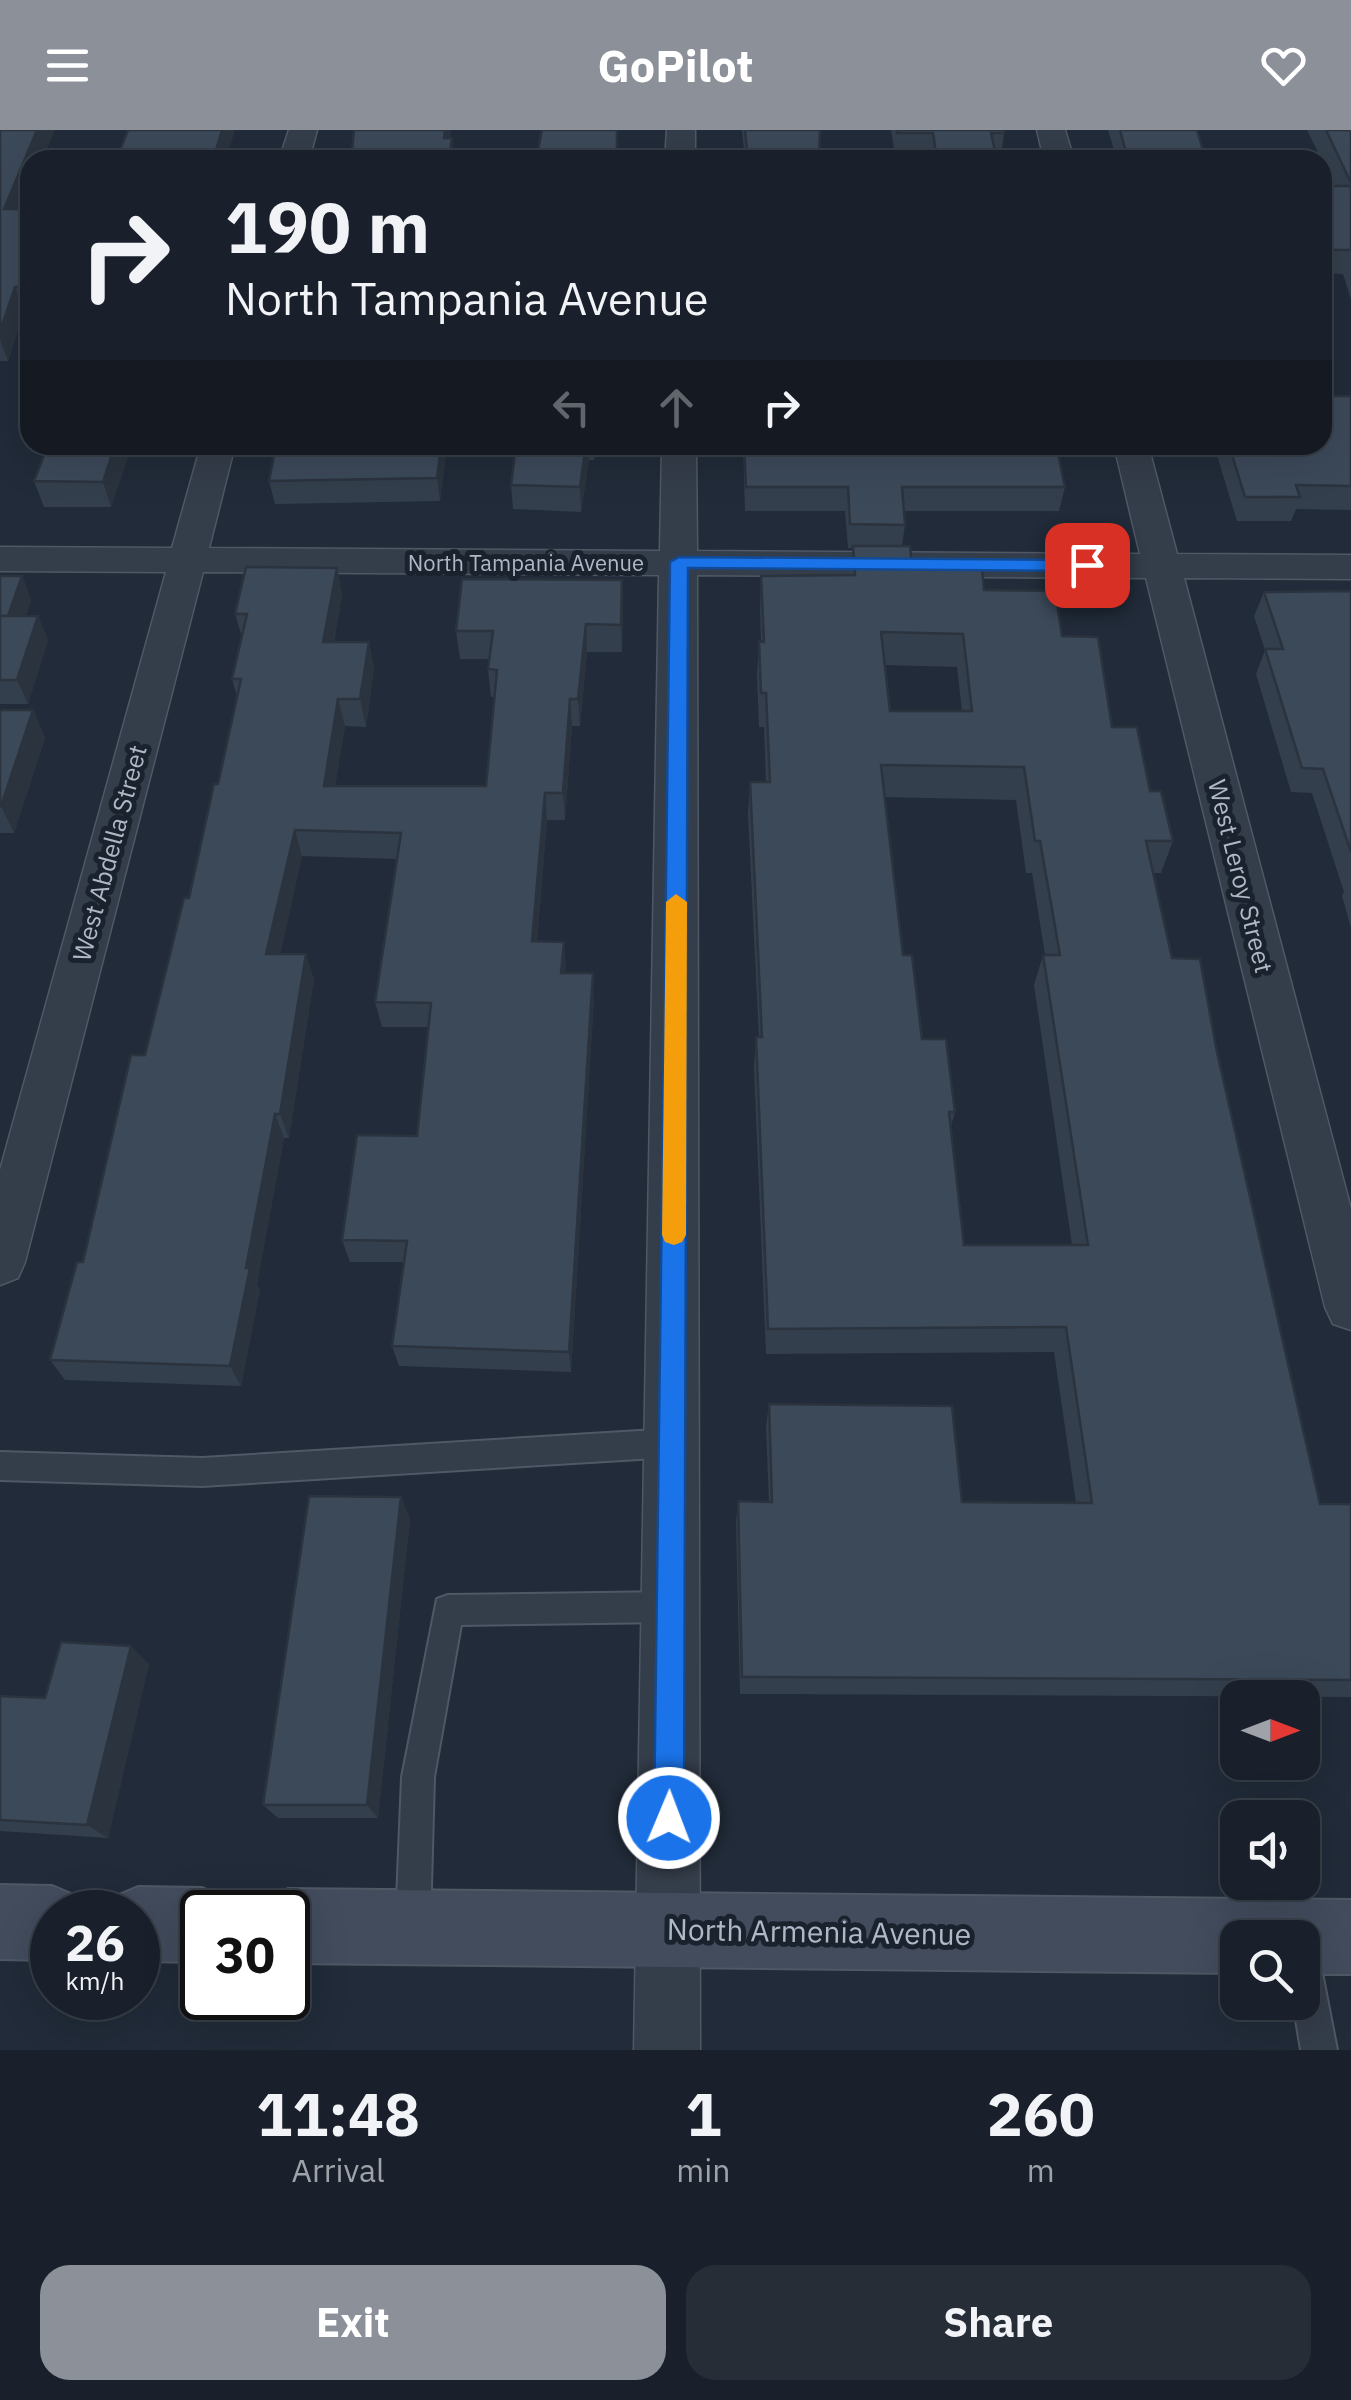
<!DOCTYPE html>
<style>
:root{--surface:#19202b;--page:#262d37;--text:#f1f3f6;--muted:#9fa3a9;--line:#373e47;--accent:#8c9099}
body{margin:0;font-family:"IBM Plex Sans",sans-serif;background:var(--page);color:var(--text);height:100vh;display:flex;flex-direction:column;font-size:38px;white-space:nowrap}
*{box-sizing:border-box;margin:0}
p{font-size:32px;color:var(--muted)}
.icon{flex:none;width:55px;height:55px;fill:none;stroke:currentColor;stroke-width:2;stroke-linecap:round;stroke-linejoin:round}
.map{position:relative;height:1920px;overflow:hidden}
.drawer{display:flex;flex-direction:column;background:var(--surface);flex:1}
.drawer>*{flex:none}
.top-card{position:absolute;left:20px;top:20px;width:1312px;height:305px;border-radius:30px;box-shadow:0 10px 40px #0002,0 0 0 2px var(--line);background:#19202b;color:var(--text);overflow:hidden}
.needle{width:65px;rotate:90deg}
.fabs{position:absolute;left:1220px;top:1550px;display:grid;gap:20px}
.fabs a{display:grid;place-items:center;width:100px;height:100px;border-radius:20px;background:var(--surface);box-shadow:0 10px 40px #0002,0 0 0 2px var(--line);font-size:50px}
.speed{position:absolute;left:30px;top:1760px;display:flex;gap:20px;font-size:50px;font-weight:700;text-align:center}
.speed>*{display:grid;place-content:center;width:130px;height:130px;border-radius:50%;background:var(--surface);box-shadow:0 10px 40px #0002,0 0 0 2px var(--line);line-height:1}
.speed small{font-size:25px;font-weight:400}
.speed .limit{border:5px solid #111;border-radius:15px;background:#fff;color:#111}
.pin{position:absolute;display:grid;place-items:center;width:85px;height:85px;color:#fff;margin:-42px;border-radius:20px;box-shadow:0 5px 15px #0006}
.me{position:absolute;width:110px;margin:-55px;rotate:1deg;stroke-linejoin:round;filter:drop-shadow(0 0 8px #0008)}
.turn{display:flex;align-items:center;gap:35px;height:210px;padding:0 40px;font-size:45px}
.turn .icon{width:130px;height:130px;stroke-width:2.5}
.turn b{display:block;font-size:70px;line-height:85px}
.lanes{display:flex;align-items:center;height:95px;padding:0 40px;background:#0003;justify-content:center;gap:50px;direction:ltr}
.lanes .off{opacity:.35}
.eta{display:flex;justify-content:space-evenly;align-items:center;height:170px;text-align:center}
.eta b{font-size:60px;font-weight:700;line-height:70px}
.button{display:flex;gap:20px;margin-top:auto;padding:20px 40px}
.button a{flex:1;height:115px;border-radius:30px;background:var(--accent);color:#fff;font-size:40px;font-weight:700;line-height:115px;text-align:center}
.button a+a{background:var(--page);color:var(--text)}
header{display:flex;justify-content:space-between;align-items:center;height:130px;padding:0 40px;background:var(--accent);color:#fff;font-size:45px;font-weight:700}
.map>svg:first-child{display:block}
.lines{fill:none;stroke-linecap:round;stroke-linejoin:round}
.service-casing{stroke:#4f5864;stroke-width:4}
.minor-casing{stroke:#4f5864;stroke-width:3}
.secondary-casing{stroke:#4f5864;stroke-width:4}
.service{fill:#343d4a;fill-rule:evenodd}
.minor{fill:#343d4a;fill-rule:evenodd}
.secondary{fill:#424c5d;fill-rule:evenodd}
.wall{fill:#343f4d;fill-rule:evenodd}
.shaded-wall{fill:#2a333e}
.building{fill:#3c4959;stroke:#2a333e;stroke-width:2.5;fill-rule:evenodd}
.route{fill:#1a73e8;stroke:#114b97;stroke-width:2.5}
.slow{fill:#f59e0b}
.labels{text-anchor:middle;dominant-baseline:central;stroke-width:10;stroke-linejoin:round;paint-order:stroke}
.far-street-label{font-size:22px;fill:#afb8c6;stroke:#1a222e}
.street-label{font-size:25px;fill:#afb8c6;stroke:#1a222e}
.near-street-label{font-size:30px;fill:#afb8c6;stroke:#1a222e}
</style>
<header><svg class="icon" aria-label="menu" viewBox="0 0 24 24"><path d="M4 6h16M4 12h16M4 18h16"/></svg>GoPilot<svg class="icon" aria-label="heart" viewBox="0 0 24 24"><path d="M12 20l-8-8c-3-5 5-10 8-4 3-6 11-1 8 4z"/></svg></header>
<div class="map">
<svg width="1351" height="1920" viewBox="0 0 1351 1920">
<rect width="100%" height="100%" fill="#212b39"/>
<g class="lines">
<defs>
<path id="service" d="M672 1299 682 1303 686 1313 682 1323 672 1327 202 1356 0 1350V1322L202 1328Z
M671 1462 682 1466 686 1477 682 1488 671 1492 461 1495 434 1647 430 1794 425 1806 413 1811 401 1806 396 1794 402 1647 437 1469 448 1465Z
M1302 1810 1314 1815 1319 1827 1337 1920H1301L1293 1872H1302Z"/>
<path id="minor" d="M289 0H317L309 30H279Z
M667 0H695V30H665Z
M1037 0H1065L1074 30H1044Z
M201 315H235L209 418 660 421 662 315H696L697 421 1140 424 1114 315H1148L1177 424 1351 425V449L1184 448 1351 1079V1200L1333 1194 1325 1177 1146 448 697 445 700 1920H634L659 445 203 442 25 1132 18 1148 0 1155V1040L166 442 0 441V417L172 418Z"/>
<path id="secondary" d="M0 1755 52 1756 78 1767 85 1782H52V1830L0 1829Z
M138 1757 202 1758 228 1769 234 1782H202V1832L138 1831V1782H106L112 1768Z
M288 1759 1351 1770V1844H1302V1808H1238V1843L288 1833V1782H256L262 1770Z"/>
</defs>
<use href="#service" class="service-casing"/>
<use href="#minor" class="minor-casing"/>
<use href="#secondary" class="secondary-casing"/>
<use href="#service" class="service"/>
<use href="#minor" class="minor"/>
<use href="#secondary" class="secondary"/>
</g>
<path class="wall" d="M0 0 30 62 23 79H30V182H24L8 231H0Z
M742 0H820L819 30H745Z
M891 0H1004V3L1001 27H996L997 30H930V26H895Z
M1108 0H1197L1206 30H1117Z
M1307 0H1351V169L1343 144 1322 143V56H1334Z
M1351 266V380L1296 379 1291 391H1237L1216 322H1203L1201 315H1322Z
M48 315H132L111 377H44L34 351Z
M447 315 440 371 275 374 269 351Z
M516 315H596L594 330H589L581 382 513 379 511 355Z
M743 315H858V317H934V315H1026V318L1065 357 1059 381H904L905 395 902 416 912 437 984 460 1062 506 1112 597 1150 661 1173 711 1161 743H1153L1172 828 1217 922 1320 1374H1351V1567L740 1564 736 1392 738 1371 769 1372 766 1297 769 1274 962 1372 1076 1373 1054 1222 766 1224 754 937 756 907H759L748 684 750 652H766L764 597H759L757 545 759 511H761L760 479 761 446 850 445 853 418H848L845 381H745ZM885 535 957 537 962 581H890ZM885 667 1016 670 1026 743H1032L1045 825H1043L1034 855 1072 1115H964L951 996 955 982 922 909 903 825Z
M337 438 342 465 334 512H369L374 539 366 597 345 596 335 656H486L495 567H491L488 539 489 529H460L456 501 623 478 622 522H587L580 596H572L565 690H547L537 812H564L565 843 594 868 571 1242 399 1236 392 1216 404 1132H350L342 1110 417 1006 429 897H382L375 872 397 729 302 726 280 824 314 849 289 1008H284L257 1154 260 1160 241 1256 65 1250 50 1230 83 1132 145 925 189 768 218 654 237 566 232 549 242 507 235 484Z
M0 446H22L31 470 26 486H38L48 510 28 574H0Z
M1351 461V798L1342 766 1344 762 1312 663 1291 662 1256 544 1265 520 1254 486 1264 462Z
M0 580H33L45 608 14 703H0Z
M401 1367 410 1389 378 1688H278L263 1675Z
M149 1534 108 1708 0 1701V1566L45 1568Z"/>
<path class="shaded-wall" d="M37 0H55L43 30H30V62L13 104 4 79Z
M222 0H235L226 30H213Z
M445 0H451L447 30 444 8Z
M452 8 454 30H449Z
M15 157 24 182 8 231 0 209V201Z
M115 315H132L111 377 103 352Z
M441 315H447L440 371 437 348Z
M586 315H588L589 330 581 382 580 357Z
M337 438 342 465 329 539 323 512Z
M22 446 31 470 18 510 8 486Z
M622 450 623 478 622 522 621 495Z
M38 486 48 510 28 574 17 550Z
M586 494 587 522 580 596 578 569Z
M369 512 374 539 366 597 360 569Z
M338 569 345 596 331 682 324 656Z
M570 569 572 596 565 690 563 663Z
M33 580 45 608 14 703 1 676Z
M545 663 547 690 535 837 532 811Z
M295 700 302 726 275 849 266 824Z
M564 812 566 837 564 868 561 843Z
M306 824 314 849 289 1008 280 984Z
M593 843 594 868 571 1242 569 1222Z
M275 984 284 1008 257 1154 260 1160 241 1256 230 1236Z
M401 1367 410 1389 378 1688 367 1675Z
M131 1516 149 1534 108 1708 87 1695Z"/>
<path class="building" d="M0 0H37L4 79H30V157H15L0 201Z
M128 0H222L213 30H116Z
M354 0H445L444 8H452L449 30H351Z
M542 0H617V30H536Z
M745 0H820L819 30H748Z
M897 0H1004V3H991L997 30H937L933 3H897Z
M1120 0H1197L1206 30H1128Z
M1326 0H1351V53Z
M1322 56H1351V120H1322Z
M1322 266H1351V356L1296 355 1300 367H1245L1229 315H1322Z
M48 315H115L103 352 34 351Z
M276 315H441L437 348 269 351Z
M516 315H586L580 357 511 355Z
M744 315H858V317H942L941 315H1026V318H1057L1065 357H902L905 395 850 394 848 357H746Z
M853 416H910L912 437 982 438 984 460 1055 461 1062 506 1098 507 1112 597H1137L1150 661H1161L1173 711H1146L1172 828 1200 829 1217 922 1320 1374H1351V1550L742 1547 738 1371 772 1372 769 1274 952 1276 962 1372 1092 1373 1066 1197 768 1199 756 907H762L750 652H770L766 563H761L759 511 764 512 761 446 855 445ZM881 502 963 504 972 581H890ZM881 635 1024 637 1035 711H1040L1060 825H1043L1088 1115H964L949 982H955L946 909H922L912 825H903Z
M246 437 337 438 323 512H369L360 569H338L324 656H486L497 540 488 539 493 501H456L462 449 622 450 621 495 586 494 578 569H570L563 663H545L532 811 564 812 561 843H593L569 1222 392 1216 407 1111 342 1110 357 1005 417 1006 431 873 375 872 401 703 295 700 266 824H306L280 984H275L246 1138H250L230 1236 50 1230 77 1132H83L131 925H145L184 768H189L214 654H218L241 549H232L247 484H235Z
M0 446H22L8 486H0Z
M1351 461V722L1323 639 1302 638 1265 519H1283L1264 462Z
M0 486H38L17 550H0Z
M0 580H33L1 676H0Z
M309 1366 401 1367 367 1675H263Z
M61 1512 131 1516 87 1695 0 1690V1566L45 1568Z"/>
<path class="route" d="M679 427 1087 430 1096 435 1087 441 688 438 684 1688 679 1698 669 1702 659 1698 654 1688 670 432Z"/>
<path class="slow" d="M676 764 687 772 686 1105 682 1112 674 1115 665 1112 662 1105 666 772Z"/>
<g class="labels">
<g class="far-street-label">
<text x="526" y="432">North Tampania Avenue</text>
</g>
<g class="street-label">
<text transform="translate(109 723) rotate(-75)">West Abdella Street</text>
<text transform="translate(1241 746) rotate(76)">West Leroy Street</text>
</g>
<g class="near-street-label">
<text transform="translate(819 1801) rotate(1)">North Armenia Avenue</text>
</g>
</g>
</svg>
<div class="fabs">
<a><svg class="needle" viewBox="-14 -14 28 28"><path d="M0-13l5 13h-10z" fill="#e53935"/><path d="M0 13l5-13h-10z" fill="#9fa3a9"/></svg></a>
<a><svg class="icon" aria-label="sound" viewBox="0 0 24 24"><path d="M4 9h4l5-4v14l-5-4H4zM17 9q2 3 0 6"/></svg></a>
<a><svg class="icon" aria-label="search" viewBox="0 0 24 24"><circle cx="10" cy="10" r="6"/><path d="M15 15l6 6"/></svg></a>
</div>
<div class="speed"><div>26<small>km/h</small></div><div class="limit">30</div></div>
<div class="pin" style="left:1087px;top:435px;background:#d93025"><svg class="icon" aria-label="arrive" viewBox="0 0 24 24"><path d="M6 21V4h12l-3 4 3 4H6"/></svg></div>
<svg class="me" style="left:669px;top:1688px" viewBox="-20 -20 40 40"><circle r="17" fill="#1a73e8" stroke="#fff" stroke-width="3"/><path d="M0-11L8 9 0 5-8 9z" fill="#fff"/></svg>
<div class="top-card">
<div class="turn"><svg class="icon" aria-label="right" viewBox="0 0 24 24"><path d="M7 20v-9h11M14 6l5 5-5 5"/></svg><div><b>190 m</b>North Tampania Avenue</div></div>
<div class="lanes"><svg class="icon off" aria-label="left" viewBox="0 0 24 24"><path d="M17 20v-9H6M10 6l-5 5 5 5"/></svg><svg class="icon off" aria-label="ahead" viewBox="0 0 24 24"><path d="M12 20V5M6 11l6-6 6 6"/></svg><svg class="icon" aria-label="right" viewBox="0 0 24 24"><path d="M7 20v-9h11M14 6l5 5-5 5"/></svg></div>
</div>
</div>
<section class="drawer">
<div class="eta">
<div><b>11:48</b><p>Arrival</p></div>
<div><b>1</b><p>min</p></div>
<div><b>260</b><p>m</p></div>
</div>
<div class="button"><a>Exit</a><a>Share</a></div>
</section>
